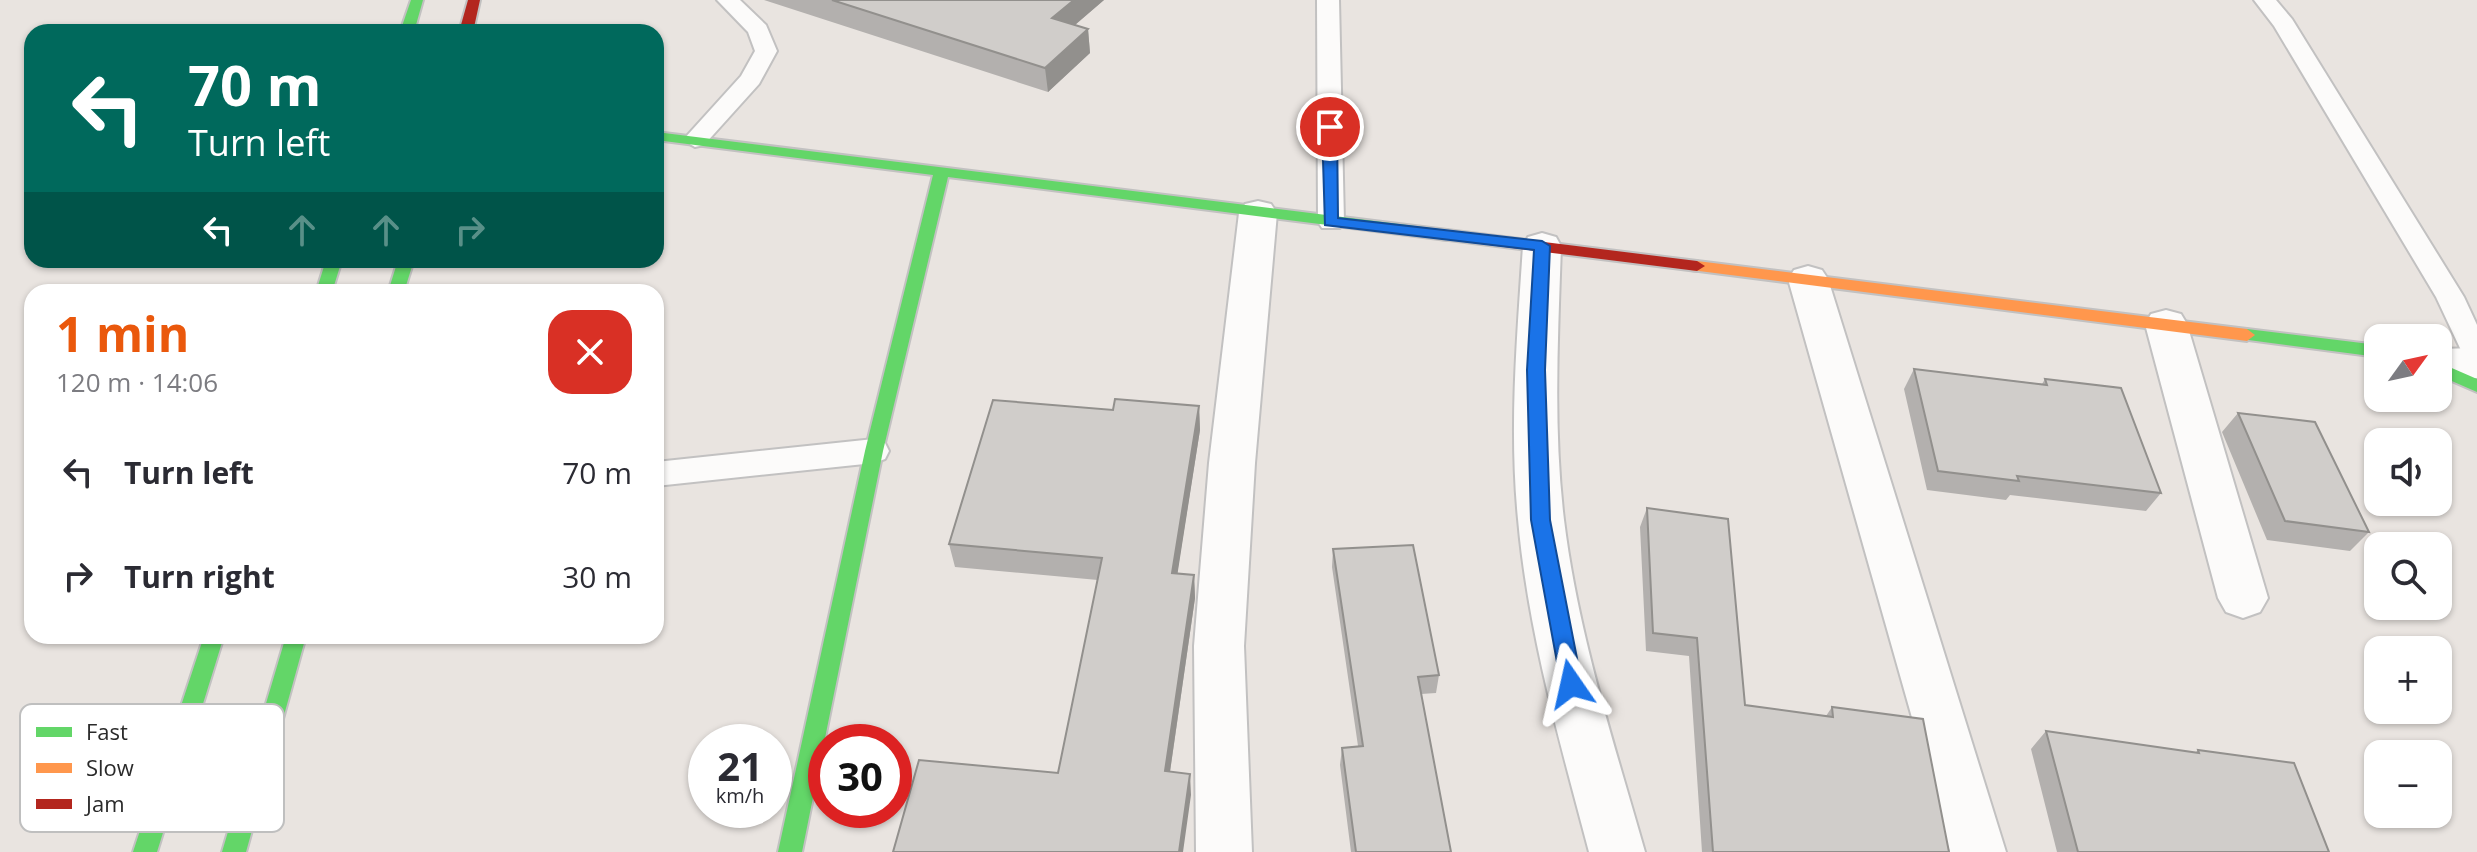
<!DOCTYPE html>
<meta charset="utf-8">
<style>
:root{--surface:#fff;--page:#f2f2f3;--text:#2b2b33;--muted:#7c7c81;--accent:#ea580c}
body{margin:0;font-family:"Open Sans",sans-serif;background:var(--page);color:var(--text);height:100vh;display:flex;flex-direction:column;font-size:30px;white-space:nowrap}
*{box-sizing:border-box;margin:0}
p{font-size:26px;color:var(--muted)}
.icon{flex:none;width:44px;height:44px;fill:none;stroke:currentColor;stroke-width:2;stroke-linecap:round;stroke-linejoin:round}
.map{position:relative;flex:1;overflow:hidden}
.details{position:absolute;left:24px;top:284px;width:640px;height:360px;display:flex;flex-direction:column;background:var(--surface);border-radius:24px;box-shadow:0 2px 6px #0004}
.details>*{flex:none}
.guide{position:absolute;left:24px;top:24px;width:640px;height:244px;border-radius:24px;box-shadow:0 2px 6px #0004;background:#00695c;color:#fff;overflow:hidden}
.needle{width:52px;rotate:57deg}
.buttons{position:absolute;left:2364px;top:324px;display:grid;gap:16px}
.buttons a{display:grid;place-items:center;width:88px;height:88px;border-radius:16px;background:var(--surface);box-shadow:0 2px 6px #0004;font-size:40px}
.speed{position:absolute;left:688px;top:724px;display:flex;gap:16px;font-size:40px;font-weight:700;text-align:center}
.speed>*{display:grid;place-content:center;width:104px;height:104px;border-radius:50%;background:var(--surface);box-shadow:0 2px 6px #0004;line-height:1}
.speed small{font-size:20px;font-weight:400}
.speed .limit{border:12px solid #d22;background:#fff;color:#111}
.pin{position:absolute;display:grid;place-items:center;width:68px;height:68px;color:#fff;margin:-34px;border:4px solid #fff;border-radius:50%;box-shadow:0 2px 8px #0007}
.me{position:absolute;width:88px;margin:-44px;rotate:349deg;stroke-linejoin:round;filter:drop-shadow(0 0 6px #0008)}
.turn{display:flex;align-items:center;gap:28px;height:168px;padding:0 32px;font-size:36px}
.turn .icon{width:104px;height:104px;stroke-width:2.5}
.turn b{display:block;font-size:56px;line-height:68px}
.lanes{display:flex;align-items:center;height:76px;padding:0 32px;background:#0003;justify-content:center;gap:40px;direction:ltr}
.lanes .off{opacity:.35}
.round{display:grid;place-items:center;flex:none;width:84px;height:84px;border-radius:24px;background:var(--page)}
.summary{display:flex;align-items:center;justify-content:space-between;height:136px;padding:0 32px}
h1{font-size:48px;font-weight:700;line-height:60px;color:var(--accent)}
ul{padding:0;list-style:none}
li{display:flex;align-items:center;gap:24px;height:104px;padding:0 32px}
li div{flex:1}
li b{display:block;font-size:30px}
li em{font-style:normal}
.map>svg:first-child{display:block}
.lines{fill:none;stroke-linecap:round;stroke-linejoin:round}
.lane-casing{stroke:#c2c1c1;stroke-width:4}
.street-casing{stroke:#c2c1c1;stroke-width:4}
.fast-casing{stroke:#c2c1c1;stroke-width:4}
.slow-casing{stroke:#c2c1c1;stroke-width:4}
.jam-casing{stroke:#c2c1c1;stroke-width:4}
.lane{fill:#fcfbfa;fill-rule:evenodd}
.street{fill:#fcfbfa;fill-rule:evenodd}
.fast{fill:#63d668;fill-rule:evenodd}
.slow{fill:#ff974d;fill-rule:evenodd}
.jam{fill:#b3261e;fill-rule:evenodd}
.wall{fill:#b3b0ae}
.shaded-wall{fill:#92908d}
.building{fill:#d0cdca;stroke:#92908d;stroke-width:2}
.route{fill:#1a73e8;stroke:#114b97;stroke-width:2}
.key{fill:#fff;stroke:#bfbfbf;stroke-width:2}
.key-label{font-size:22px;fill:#2a2a2a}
</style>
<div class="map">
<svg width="2477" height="852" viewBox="0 0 2477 852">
<rect width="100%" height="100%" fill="#e9e4e0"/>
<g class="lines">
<defs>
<path id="lane" d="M717 0H740L766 25 777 51 759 84 704 145 695 147 683 140 741 76 755 51 748 32Z
M1317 0H1339L1344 222 1340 228H1322L1318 222Z
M2254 0H2276L2292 19 2464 297 2477 325V366L2467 363 2436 297 2274 26Z
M874 439 885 443 889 451 885 459 874 463 656 486V462Z"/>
<path id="street" d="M1258 201 1271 204 1277 213 1255 463 1244 646 1252 852H1196L1194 646 1209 463 1239 213 1245 204Z
M1542 233 1556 237 1561 246C1558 337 1553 429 1564 520 1578 634 1614 743 1645 852H1589C1560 742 1528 633 1518 519 1509 428 1517 337 1523 246L1528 237Z
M1808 266 1822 270 1828 279 2006 852H1950L1788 279 1794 270Z
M2166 310 2181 314 2187 324 2268 598 2260 612 2243 618 2226 612 2218 598 2145 324 2151 314Z
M2477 348V378L2438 379V349Z"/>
<path id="fast" d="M411 0H423L414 32H400Z
M656 132 1447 230 1455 235 1447 240 948 177 883 451 802 852H778L865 451 933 175 656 140Z
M326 260H342L332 292H316Z
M398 260H414L404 292H388Z
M2247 329 2378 345V357L2241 339 2239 335Z
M2438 362 2477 379V392L2438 375Z
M204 636H224L157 852H133Z
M286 636H306L246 852H222Z"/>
<path id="slow" d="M1697 261 2247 329 2255 335 2247 341 1691 270 1689 266 1691 262Z"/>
<path id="jam" d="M468 0H480L473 32H459Z
M1447 230 1697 261 1705 266 1697 271 1441 239 1439 235 1441 231Z"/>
</defs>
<use href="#lane" class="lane-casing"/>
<use href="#street" class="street-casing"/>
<use href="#fast" class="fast-casing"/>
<use href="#slow" class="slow-casing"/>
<use href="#jam" class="jam-casing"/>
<use href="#lane" class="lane"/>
<use href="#street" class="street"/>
<use href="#fast" class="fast"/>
<use href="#slow" class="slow"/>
<use href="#jam" class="jam"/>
</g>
<path class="wall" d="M764 0H1104L1075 25 1088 29 1090 53 1048 92Z
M1914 369 2042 384 2045 379 2161 493 2146 511 2010 495 2006 500 1927 490 1904 389Z
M1199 406 1200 430 1177 574 1194 575 1195 598 1170 772 1191 795 1058 773 1098 580 955 567 949 544Z
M2238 413 2369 532 2350 551 2267 540 2222 432Z
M1647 508 1745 705 1826 716 1832 707 1949 852H1702L1689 656 1646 651 1640 527Z
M1333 549 1439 675 1436 693 1421 694 1451 852H1351L1340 765 1342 748 1358 746 1332 567Z
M2046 731 2195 753 2198 750 2329 852H2057L2031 749Z"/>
<path class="shaded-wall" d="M1074 0H1104L1055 42 1052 18Z
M1088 29 1090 53 1048 92 1045 68Z
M1199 406 1200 430 1174 596 1172 573Z
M1194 575 1195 598 1167 792 1165 771Z
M1190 774 1191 795 1183 852H1179Z"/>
<path class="building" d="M832 0H1074L1052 18 1088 29 1045 68Z
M1914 369 2047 385 2045 379 2121 388 2161 493 2017 476 2019 481 1938 471Z
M1115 399 1199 406 1172 573 1194 575 1165 771 1190 774 1179 852H893L919 760 1058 773 1102 558 949 544 993 400 1113 410Z
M2238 413 2315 422 2369 532 2285 521Z
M1647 508 1728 519 1745 705 1833 717 1832 707 1923 719 1949 852H1713L1697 638 1653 633Z
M1413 545 1439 675 1418 677 1451 852H1356L1342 748 1363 746 1333 549Z
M2046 731 2199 753 2198 750 2294 763 2329 852H2078Z"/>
<path class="route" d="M1330 122 1337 127 1338 218 1542 241 1550 246 1545 370 1550 520 1582 684 1579 691H1564L1561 684 1531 520 1527 370 1534 250 1325 225 1322 127Z"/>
<rect x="20" y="704" width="264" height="128" rx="12" class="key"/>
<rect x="36" y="727" width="36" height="10" fill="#63d668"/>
<rect x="36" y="763" width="36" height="10" fill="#ff974d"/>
<rect x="36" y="799" width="36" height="10" fill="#b3261e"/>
<g class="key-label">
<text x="86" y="740">Fast</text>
<text x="86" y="776">Slow</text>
<text x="86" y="812">Jam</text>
</g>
</svg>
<div class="buttons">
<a><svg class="needle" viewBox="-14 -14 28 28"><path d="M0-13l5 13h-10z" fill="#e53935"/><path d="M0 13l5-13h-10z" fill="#7c7c81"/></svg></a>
<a><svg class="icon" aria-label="sound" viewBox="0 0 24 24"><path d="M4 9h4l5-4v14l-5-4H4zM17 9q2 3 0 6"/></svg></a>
<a><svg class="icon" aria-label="search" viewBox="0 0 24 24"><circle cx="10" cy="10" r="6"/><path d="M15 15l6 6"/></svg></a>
<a>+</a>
<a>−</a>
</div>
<div class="speed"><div>21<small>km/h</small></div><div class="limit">30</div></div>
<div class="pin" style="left:1330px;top:127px;background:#d93025"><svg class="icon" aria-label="arrive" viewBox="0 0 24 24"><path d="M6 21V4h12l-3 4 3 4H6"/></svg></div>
<svg class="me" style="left:1571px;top:684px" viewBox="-20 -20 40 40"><path d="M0-17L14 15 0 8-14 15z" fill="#1a73e8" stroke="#fff" stroke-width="4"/></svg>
<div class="guide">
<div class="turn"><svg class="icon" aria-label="left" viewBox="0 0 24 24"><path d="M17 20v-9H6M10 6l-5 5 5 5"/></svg><div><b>70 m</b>Turn left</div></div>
<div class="lanes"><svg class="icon" aria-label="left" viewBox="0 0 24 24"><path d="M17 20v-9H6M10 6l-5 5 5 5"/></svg><svg class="icon off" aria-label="ahead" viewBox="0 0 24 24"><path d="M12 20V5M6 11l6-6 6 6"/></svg><svg class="icon off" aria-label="ahead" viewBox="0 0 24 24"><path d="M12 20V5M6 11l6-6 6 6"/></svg><svg class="icon off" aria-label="right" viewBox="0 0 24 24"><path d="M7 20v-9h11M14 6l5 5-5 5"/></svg></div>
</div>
<section class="details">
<div class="summary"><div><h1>1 min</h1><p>120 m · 14:06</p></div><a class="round" style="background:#d93025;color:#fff"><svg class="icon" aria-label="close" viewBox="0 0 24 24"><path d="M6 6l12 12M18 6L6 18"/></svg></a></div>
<ul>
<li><svg class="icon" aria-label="left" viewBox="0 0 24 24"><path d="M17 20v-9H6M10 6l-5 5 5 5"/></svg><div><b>Turn left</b></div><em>70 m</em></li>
<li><svg class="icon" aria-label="right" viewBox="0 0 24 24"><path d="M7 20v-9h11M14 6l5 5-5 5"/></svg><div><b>Turn right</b></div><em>30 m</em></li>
</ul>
</section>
</div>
